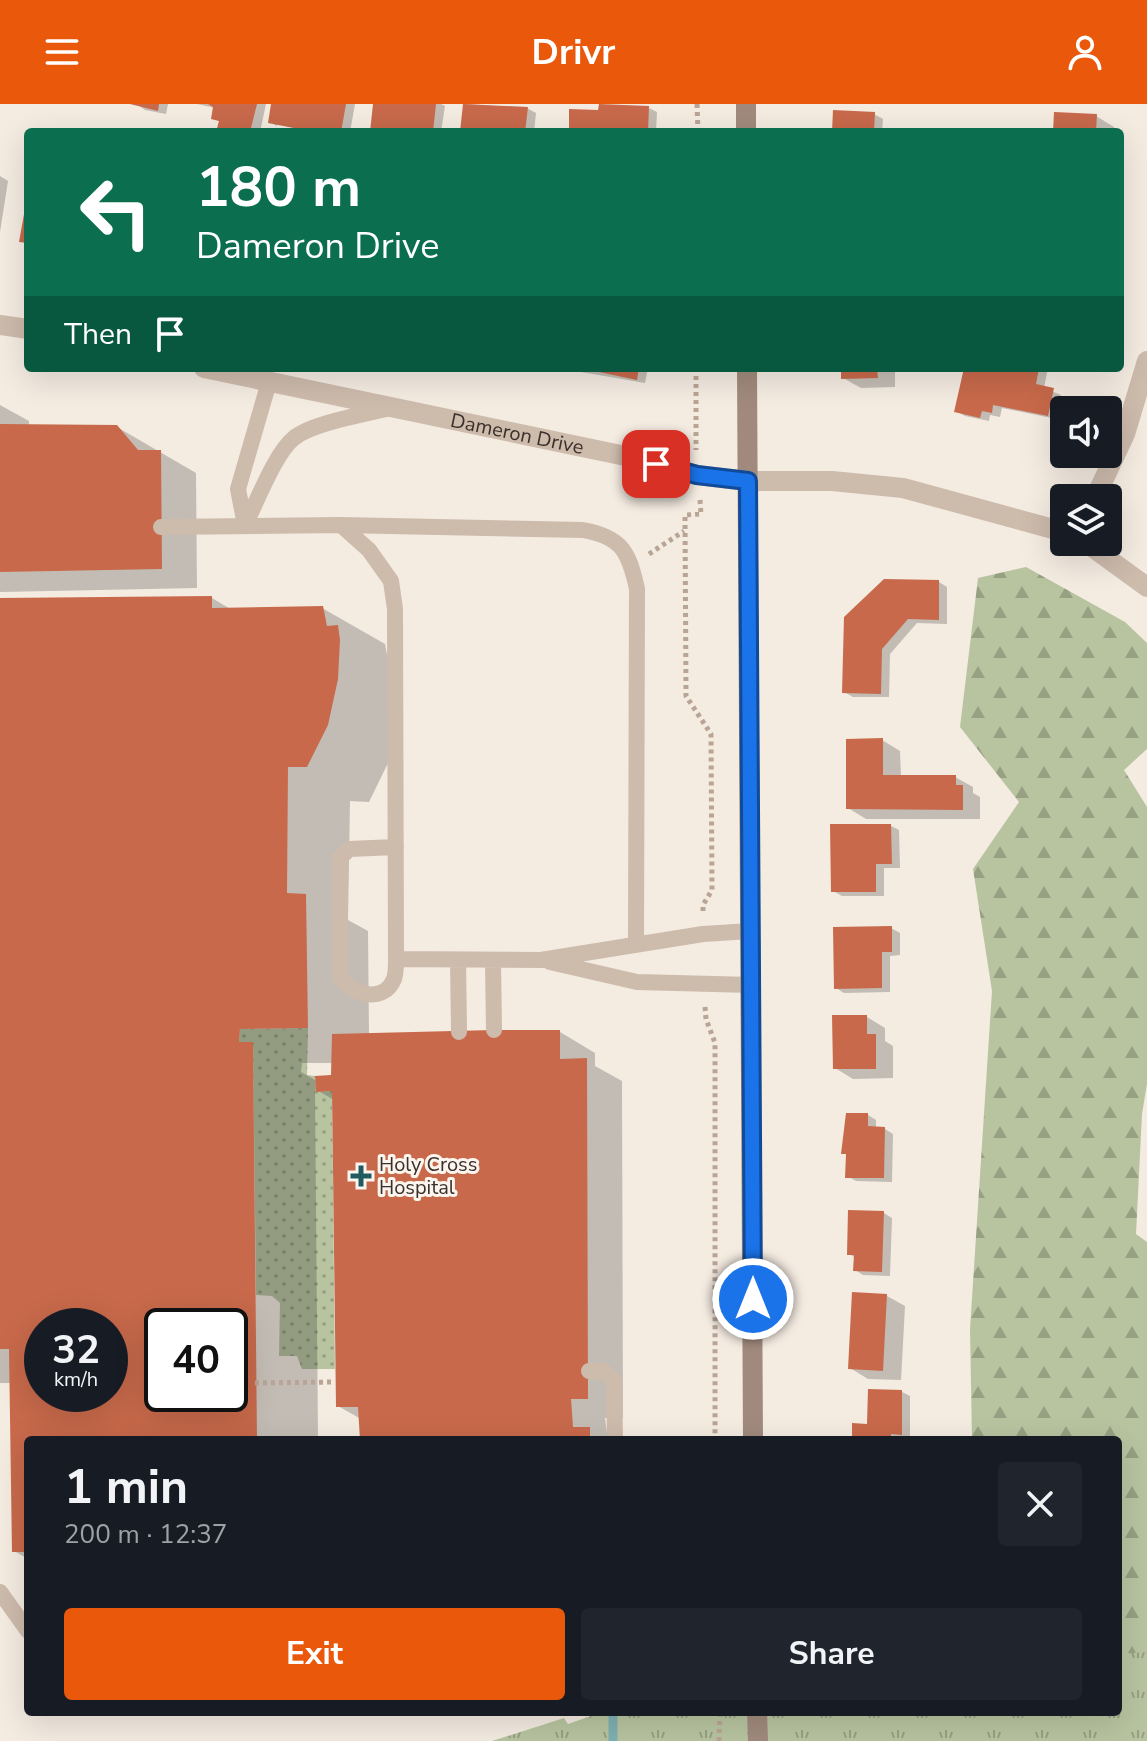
<!DOCTYPE html>
<meta charset="utf-8">
<style>
:root{--surface:#171b24;--page:#20242c;--text:#f1f3f6;--muted:#9ea1a6;--accent:#ea580c}
body{margin:0;font-family:"Nunito Sans",sans-serif;background:var(--page);color:var(--text);height:100vh;display:flex;flex-direction:column;font-size:30px;white-space:nowrap}
*{box-sizing:border-box;margin:0}
p{font-size:26px;color:var(--muted)}
.icon{flex:none;width:44px;height:44px;fill:none;stroke:currentColor;stroke-width:2;stroke-linecap:round;stroke-linejoin:round}
.map{position:relative;flex:1;overflow:hidden}
.sheet{position:absolute;left:24px;top:1332px;width:1098px;height:280px;display:flex;flex-direction:column;background:var(--surface);border-radius:8px;box-shadow:0 8px 32px #0002}
.sheet>*{flex:none}
.guide{position:absolute;left:24px;top:24px;width:1100px;height:244px;border-radius:8px;box-shadow:0 8px 32px #0002;background:#0b6e4f;color:#fff;overflow:hidden}
.buttons{position:absolute;left:1050px;top:292px;display:grid;gap:16px}
.buttons a{display:grid;place-items:center;width:72px;height:72px;border-radius:8px;background:var(--surface);box-shadow:0 8px 32px #0002;font-size:40px}
.speed{position:absolute;left:24px;top:1204px;display:flex;gap:16px;font-size:40px;font-weight:700;text-align:center}
.speed>*{display:grid;place-content:center;width:104px;height:104px;border-radius:50%;background:var(--surface);box-shadow:0 8px 32px #0002;line-height:1}
.speed small{font-size:20px;font-weight:400}
.speed .limit{border:4px solid #111;border-radius:12px;background:#fff;color:#111}
.pin{position:absolute;display:grid;place-items:center;width:68px;height:68px;color:#fff;margin:-34px;border-radius:16px;box-shadow:0 4px 12px #0006}
.me{position:absolute;width:88px;margin:-44px;rotate:0deg;stroke-linejoin:round;filter:drop-shadow(0 0 6px #0008)}
.turn{display:flex;align-items:center;gap:28px;height:168px;padding:0 40px;font-size:36px}
.turn .icon{width:104px;height:104px;stroke-width:2.5}
.turn b{display:block;font-size:56px;line-height:68px}
.then{display:flex;align-items:center;height:76px;padding:0 40px;background:#0003;gap:16px;font-size:30px}
.round{display:grid;place-items:center;flex:none;width:84px;height:84px;border-radius:8px;background:var(--page)}
.overview{display:flex;align-items:center;justify-content:space-between;height:136px;padding:0 40px}
h1{font-size:48px;font-weight:700;line-height:60px}
.action{display:flex;gap:16px;margin-top:auto;padding:16px 40px}
.action a{flex:1;height:92px;border-radius:8px;background:var(--accent);color:#fff;font-size:32px;font-weight:700;line-height:92px;text-align:center}
.action a+a{background:var(--page);color:var(--text)}
header{display:flex;justify-content:space-between;align-items:center;height:104px;padding:0 40px;background:var(--accent);color:#fff;font-size:36px;font-weight:700}
.map>svg:first-child{display:block}
.grass{fill:url(#grass-dots)}
.forest{fill:url(#forest-firs)}
.park{fill:url(#park-tufts)}
.shadow{fill:#0003;fill-rule:evenodd}
.lines{fill:none;stroke-linecap:round;stroke-linejoin:round}
.stream{stroke:#7fb0b2;stroke-width:9}
.building{fill:#c8694b;fill-rule:evenodd}
.path{stroke:#b9a596;stroke-width:5;stroke-dasharray:4 4;stroke-linecap:butt}
.lane{stroke:#cdbbac;stroke-width:16}
.street{stroke:#cdbbac;stroke-width:20}
.secondary{stroke:#a18a7d;stroke-width:20}
.route-casing{stroke:#114b97;stroke-width:20}
.route{stroke:#1a73e8;stroke-width:14}
.poi-dot{fill:#1f5a5e;stroke:#fbf5ee;stroke-width:3}
.labels{text-anchor:middle;dominant-baseline:central;stroke-width:6;stroke-linejoin:round;paint-order:stroke}
.street-label{font-size:20px;fill:#3b302b;stroke:#fbf5ee}
.poi-label{font-size:20px;fill:#3b302b;stroke:#fbf5ee;text-anchor:start}
</style>
<header><svg class="icon" aria-label="menu" viewBox="0 0 24 24"><path d="M4 6h16M4 12h16M4 18h16"/></svg>Drivr<svg class="icon" aria-label="person" viewBox="0 0 24 24"><circle cx="12" cy="8" r="4"/><path d="M4 21q1-7 8-7t8 7"/></svg></header>
<div class="map">
<svg width="1147" height="1637" viewBox="0 0 1147 1637">
<defs>
<pattern id="grass-dots" width="8" height="8" patternUnits="userSpaceOnUse" patternTransform="scale(2)"><rect width="8" height="8" fill="#b8c4a0"/><path d="M2 2h.1M6 6h.1" fill="none" stroke="#97a083" stroke-width="1.8" stroke-linecap="round"/></pattern>
<pattern id="forest-firs" width="22" height="20" patternUnits="userSpaceOnUse" patternTransform="scale(2)"><rect width="22" height="20" fill="#b8c4a0"/><path d="M5 1l3.5 6h-7zM16 11l3.5 6h-7z" fill="#97a083"/></pattern>
<pattern id="park-tufts" width="24" height="20" patternUnits="userSpaceOnUse" patternTransform="scale(2)"><rect width="24" height="20" fill="#b8c4a0"/><path d="M3 7l-1-3M5 7V3M7 7l1-3M15 17l-1-3M17 17v-4M19 17l1-3" fill="none" stroke="#97a083"/></pattern>
</defs>
<rect width="100%" height="100%" fill="#f4ebe1"/>
<path class="grass" d="M308 924 307 971 315 972 316 988 332 987 335 1265H302L297 1252H279L280 1199 272 1192 256 1191 253 939 239 938 240 925Z"/>
<path class="forest" d="M1026 463 1125 518 1147 539V645L1124 666 1147 703V980L1142 1010 1136 1130 1147 1138V1637H862L1118 1608V1336H972L970 1225 992 887 973 765 1019 698 960 623 978 474Z"/>
<path class="park" d="M1147 1548V1637H492L564 1614 568 1620 602 1608H1118V1550Z"/>
<path class="shadow" d="M137 0H168L166 10 145 6Z
M197 0H266L260 28H218L221 18 213 14 215 4Z
M274 0H355L350 28H324L277 19V22L270 18Z
M375 0H441L445 2 441 28H372Z
M465 0 527 4 536 9 534 28H462Z
M649 4 657 8 656 28H571Z
M874 10 883 15 882 28H834Z
M1096 12 1114 23V28H1055Z
M0 72 8 77 0 128Z
M575 264H648L645 279 581 268Z
M843 264H895V283L861 284 843 274Z
M966 264H1048L1044 284 1061 291 1056 315 1002 304 1000 313 990 311 989 317 965 312 956 307Z
M0 301 29 317V322L117 323 196 369 197 484 0 488Z
M939 478 947 483V520L917 519 890 550 889 593H853L844 588Z
M212 494 232 506 322 504 385 540 387 551 400 558 389 657 369 698 350 697 348 816 368 827 369 931 560 928 595 949V962L622 977 623 1314H605L608 1336H362L361 1315 338 1302 334 996 315 985 318 1336H28V1455L14 1447 11 1279H0V496ZM302 959H333V973L317 977 301 968ZM42 1222H110V1290H42ZM162 1222H230V1290H162Z
M882 636 900 647 901 673H955L973 683V689L980 693V715H866L848 704Z
M891 722 899 726 900 764H884V792H842L833 787Z
M891 824 900 829V851L890 852V888L844 889 836 884Z
M867 913 885 924V937L893 942V974L853 975 835 964Z
M868 1011 876 1016V1025H885L893 1030 892 1078 856 1077 847 1072 848 1051 844 1049Z
M884 1109 892 1114 890 1172 863 1171 855 1166 856 1154 849 1150Z
M887 1192 905 1202 901 1276 868 1275 850 1264Z
M902 1288 910 1292V1335L854 1336Z"/>
<g class="lines">
<path class="stream" d="M613 1637V1608"/>
</g>
<path class="building" d="M130 0H159L158 7Z
M208 0H257L250 28H216L219 17 211 15 213 3Z
M271 0H346L341 28H314L268 19Z
M373 0H436L433 28H370Z
M463 0 528 3 525 28H460Z
M599 0 649 2 648 28H569V5L598 6Z
M833 6 875 8 874 28H832Z
M1054 8 1097 10 1096 28H1053Z
M26 99 28 100V139L19 138Z
M580 264H639L637 276Z
M841 264H877L878 274 841 275Z
M964 264H1039L1036 280 1054 284 1048 312 993 301 992 309 982 307 980 314 954 308Z
M0 320 117 321 138 346H161L162 465 0 468Z
M884 475 939 476V516L908 515 882 545 881 590 842 589 844 513Z
M212 492V504L323 502 327 522 338 521 340 536 338 575 328 621 307 663H288L287 789 306 790 308 924 240 925 239 938H253L257 1336H28V1448H12L9 1245H0V494ZM42 1222H110V1290H42ZM162 1222H230V1290H162Z
M883 634V671H956V681H963V706L846 705V635Z
M830 720H891L892 760H876V788H831Z
M892 822V848H882V884L834 885 833 823Z
M832 911H867V930H876V965H833Z
M494 926H560V955L587 954 588 1295H571L573 1323H590V1336H360L358 1303H336L332 987 316 988 315 972 331 971 332 930Z
M846 1009H868V1022L885 1023 884 1074H845L846 1050H841Z
M848 1106 884 1107 882 1168 853 1167 854 1151H847Z
M852 1188 887 1190 883 1267 848 1265Z
M868 1285 902 1286V1331L891 1330V1336H852V1319L867 1320Z"/>
<g class="lines">
<path class="path" d="M697 0 698 28
M696 264V346
M700 396 701 410 685 411 686 592 711 630 712 786 703 801V809
M649 450 684 427
M705 903 706 915 715 939V1336
M255 1279 335 1278
M719 1637 720 1608"/>
<path class="lane" d="M245 421C257 398 275 349 294 334 312 319 366 310 390 304
M245 421 238 385 269 278
M341 421 583 426C622 433 629 448 637 485L636 841
M161 423 341 421 369 446 391 477 395 505 396 855C396 861 396 870 394 875 384 900 352 891 340 873V754L349 745 396 743
M396 855 541 856 703 830 751 827
M458 856 459 928
M493 856 494 926
M550 858 637 878 752 881
M589 1267H604L614 1277 615 1336
M0 1488 28 1527"/>
<g class="street">
<path d="M0 221 28 225"/>
<path id="s1" d="M204 264 635 354 697 371 748 377H832L903 384 1064 428"/>
<path d="M1095 394 1125 330 1147 257"/>
<path d="M1085 438 1147 483"/>
</g>
<path class="secondary" d="M746 0V28
M747 264 753 1336
M757 1608 758 1637"/>
</g>
<g class="lines">
<defs>
<path id="route" d="M656 360 697 371 748 377 753 1195"/>
</defs>
<use href="#route" class="route-casing"/>
<use href="#route" class="route"/>
</g>
<path class="poi-dot" d="M357 1060h8v8h8v8h-8v8h-8v-8h-8v-8h8z"/>
<g class="labels">
<g class="street-label">
<text stroke="none"><textPath href="#s1" startOffset="320">Dameron Drive</textPath></text>
</g>
<g class="poi-label">
<text x="379" y="1060">Holy Cross<tspan x="379" dy="23">Hospital</tspan></text>
</g>
</g>
</svg>
<div class="buttons">
<a><svg class="icon" aria-label="sound" viewBox="0 0 24 24"><path d="M4 9h4l5-4v14l-5-4H4zM17 9q2 3 0 6"/></svg></a>
<a><svg class="icon" aria-label="layers" viewBox="0 0 24 24"><path d="M12 4l9 5-9 5-9-5zM3 14l9 5 9-5"/></svg></a>
</div>
<div class="speed"><div>32<small>km/h</small></div><div class="limit">40</div></div>
<div class="pin" style="left:656px;top:360px;background:#d93025"><svg class="icon" aria-label="arrive" viewBox="0 0 24 24"><path d="M6 21V4h12l-3 4 3 4H6"/></svg></div>
<svg class="me" style="left:753px;top:1195px" viewBox="-20 -20 40 40"><circle r="17" fill="#1a73e8" stroke="#fff" stroke-width="3"/><path d="M0-11L8 9 0 5-8 9z" fill="#fff"/></svg>
<div class="guide">
<div class="turn"><svg class="icon" aria-label="left" viewBox="0 0 24 24"><path d="M17 20v-9H6M10 6l-5 5 5 5"/></svg><div><b>180 m</b>Dameron Drive</div></div>
<div class="then">Then<svg class="icon" aria-label="arrive" viewBox="0 0 24 24"><path d="M6 21V4h12l-3 4 3 4H6"/></svg></div>
</div>
<section class="sheet">
<div class="overview"><div><h1>1 min</h1><p>200 m · 12:37</p></div><a class="round"><svg class="icon" aria-label="close" viewBox="0 0 24 24"><path d="M6 6l12 12M18 6L6 18"/></svg></a></div>
<div class="action"><a>Exit</a><a>Share</a></div>
</section>
</div>
